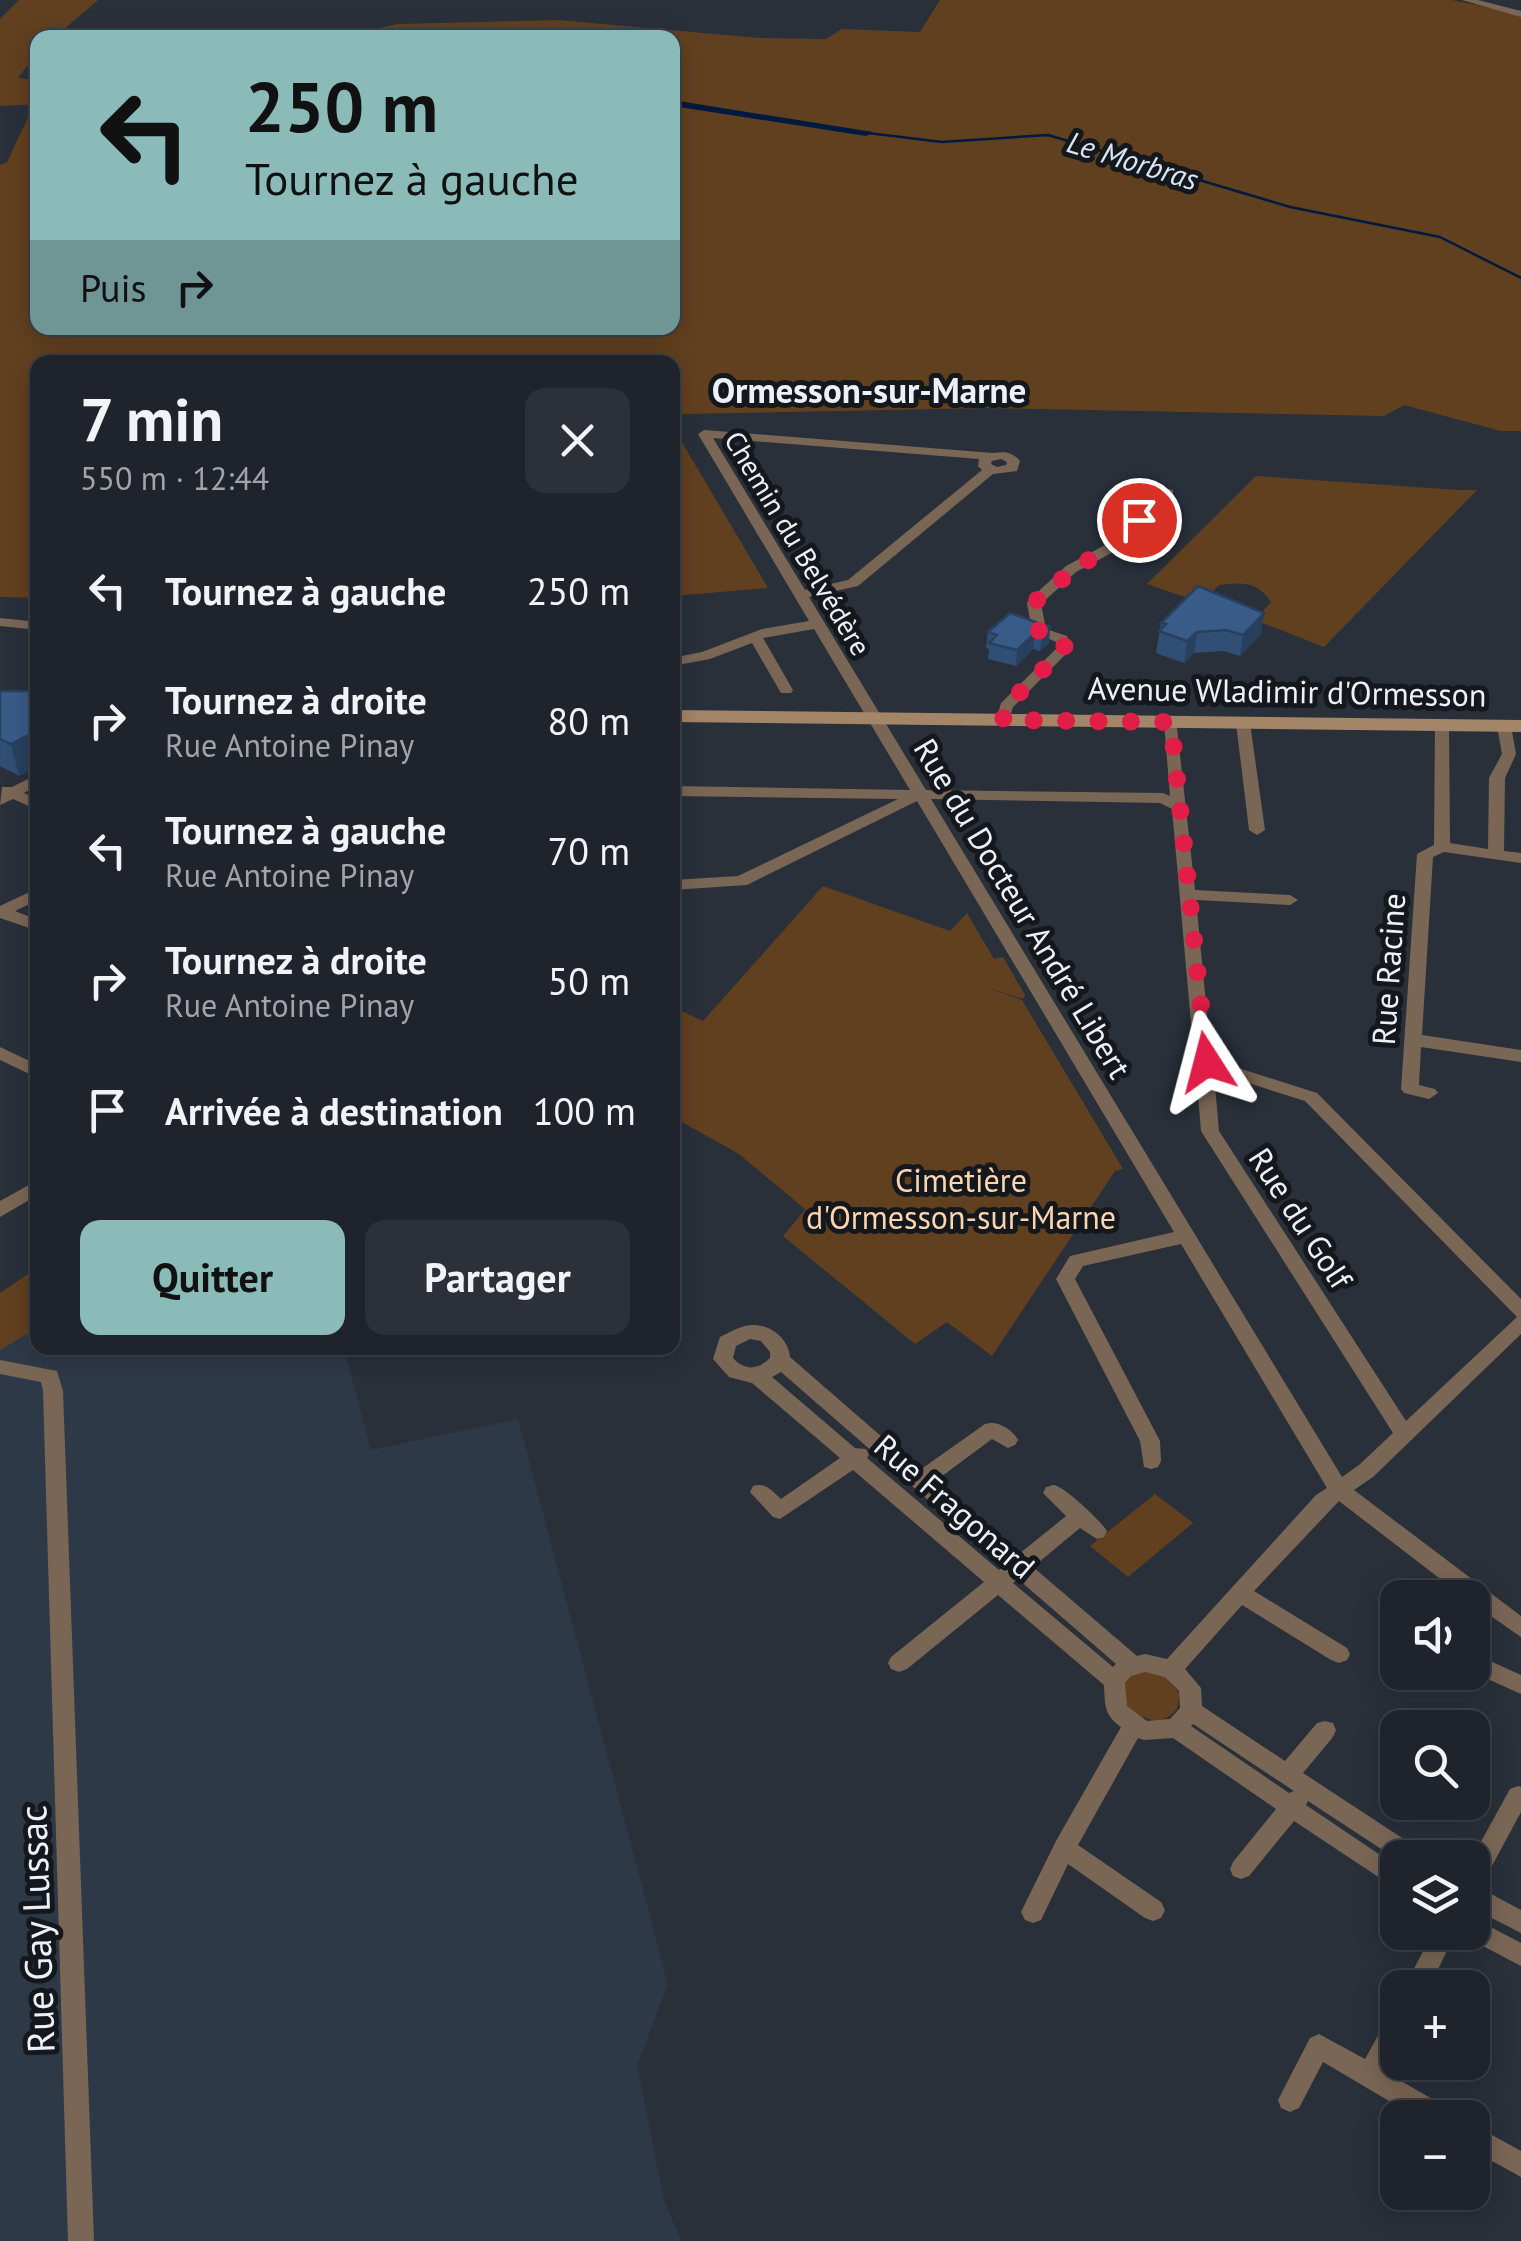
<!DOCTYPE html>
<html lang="fr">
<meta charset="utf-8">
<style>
:root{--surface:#1f242c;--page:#2c3038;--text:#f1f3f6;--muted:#a1a4a9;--line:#3c4148;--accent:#8bbbb9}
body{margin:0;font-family:"PT Sans",sans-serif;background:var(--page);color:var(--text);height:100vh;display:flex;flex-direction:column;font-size:38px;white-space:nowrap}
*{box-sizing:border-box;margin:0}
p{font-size:32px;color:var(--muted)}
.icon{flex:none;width:55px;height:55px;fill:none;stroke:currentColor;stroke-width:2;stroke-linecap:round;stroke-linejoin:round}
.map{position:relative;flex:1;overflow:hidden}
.side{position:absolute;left:30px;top:355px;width:650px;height:1000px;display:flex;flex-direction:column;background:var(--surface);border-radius:20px;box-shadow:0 5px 25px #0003,0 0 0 2px var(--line)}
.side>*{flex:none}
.hud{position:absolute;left:30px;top:30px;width:650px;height:305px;border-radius:20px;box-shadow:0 5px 25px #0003,0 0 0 2px var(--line);background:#8bbbb9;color:#111;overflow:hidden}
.buttons{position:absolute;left:1380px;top:1580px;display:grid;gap:20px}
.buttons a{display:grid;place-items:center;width:110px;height:110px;border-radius:20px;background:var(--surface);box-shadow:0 5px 25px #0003,0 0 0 2px var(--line);font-size:50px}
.pin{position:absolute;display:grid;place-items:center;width:85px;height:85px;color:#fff;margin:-42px;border:5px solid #fff;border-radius:50%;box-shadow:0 2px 10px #0007}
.me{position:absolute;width:110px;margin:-55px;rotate:351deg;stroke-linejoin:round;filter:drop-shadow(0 0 8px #0008)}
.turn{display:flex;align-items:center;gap:35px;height:210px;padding:0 50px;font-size:45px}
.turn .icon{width:130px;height:130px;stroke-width:2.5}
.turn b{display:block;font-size:70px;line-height:85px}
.then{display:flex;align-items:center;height:95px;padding:0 50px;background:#0003;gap:20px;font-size:38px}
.round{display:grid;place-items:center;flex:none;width:105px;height:105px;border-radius:20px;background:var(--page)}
.headline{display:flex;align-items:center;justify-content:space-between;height:170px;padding:0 50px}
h1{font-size:60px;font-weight:600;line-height:75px}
.button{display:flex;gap:20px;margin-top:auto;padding:20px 50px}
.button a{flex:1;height:115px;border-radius:20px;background:var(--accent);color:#111;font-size:40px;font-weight:600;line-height:115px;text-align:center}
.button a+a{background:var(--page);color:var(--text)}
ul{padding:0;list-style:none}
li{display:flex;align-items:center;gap:30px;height:130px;padding:0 50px}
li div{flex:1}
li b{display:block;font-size:38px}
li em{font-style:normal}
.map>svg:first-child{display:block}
.built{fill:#2e3948}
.green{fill:#61401f}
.water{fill:#00193f}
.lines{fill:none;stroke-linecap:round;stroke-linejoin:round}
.stream{stroke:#00193f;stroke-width:2.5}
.minor{fill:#7a6655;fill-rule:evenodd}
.secondary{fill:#a38568;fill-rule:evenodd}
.wall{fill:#314e74}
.shaded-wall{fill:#28405e}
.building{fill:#395b87;stroke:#28405e;stroke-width:2.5}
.route{stroke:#e11d48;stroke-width:18;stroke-dasharray:0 32.4}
.labels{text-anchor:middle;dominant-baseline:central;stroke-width:10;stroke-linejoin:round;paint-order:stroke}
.far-street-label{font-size:28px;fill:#ecf1f8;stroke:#14181c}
.far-water-label{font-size:30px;font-style:italic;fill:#dbe5f3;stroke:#14181c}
.street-label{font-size:32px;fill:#ecf1f8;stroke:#14181c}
.park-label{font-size:32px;fill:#fcd4af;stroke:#14181c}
.far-district-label{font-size:35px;font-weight:bold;fill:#ecf1f8;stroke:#14181c}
.near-street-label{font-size:38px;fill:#ecf1f8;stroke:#14181c}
</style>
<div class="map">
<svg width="1521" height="2241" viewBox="0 0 1521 2241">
<rect width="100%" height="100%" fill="#29303a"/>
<path class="built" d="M37 1328 38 1348H344L371 1450 518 1419 668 1984 637 2066 664 2200 681 2241H0V1350Z"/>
<path class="green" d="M19 0H98L55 37 38 38 37 53 18 78 37 80V104L0 106V19Z
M940 0H1452L1521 14V431H1501L1404 405 1384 416 985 408 682 414 673 418 672 362H38L37 598 0 597V165L7 162 30 113 37 111 38 328H672V38L341 37 397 24 558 20 759 38 826 39 842 29 920 32Z
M672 427H673L768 588 673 596Z
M1256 476 1459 490H1477L1324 647 1255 620 1271 602C1257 581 1243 582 1219 585L1202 603 1147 584Z
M823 886 950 931 967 913 994 959 1003 957 1025 995 1023 999 982 986 1022 1000 1123 1169 1115 1171 992 1356 947 1322 915 1344 783 1236 826 1185 806 1210 739 1154 673 1117V1007L703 1021Z
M37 1268V1328L0 1350V1293Z
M1155 1494 1193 1523 1128 1577 1090 1546Z
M1145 1670 1163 1674 1180 1694 1177 1709C1158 1730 1143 1718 1124 1705L1121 1689 1129 1676Z"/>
<path class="water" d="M672 100 873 132 866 136 673 106Z"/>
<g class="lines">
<path class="stream" d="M868 133 942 142 1048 135 1290 207 1440 237 1521 278"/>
<path class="minor" d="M1462 0H1478L1521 11V17Z
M704 430 993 453C1004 451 1013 452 1020 461L1017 471 993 474 858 586 809 597 926 790 1163 793 1170 796 1164 722 1166 719H1176L1195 890 1290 895 1298 900 1290 905 1196 900 1211 1056 1218 1067 1229 1065 1317 1093 1521 1299V1334L1373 1477 1354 1490 1521 1616V1637L1472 1603V1598H1465L1339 1501 1254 1591 1347 1648 1350 1654 1347 1660 1339 1663 1331 1660 1242 1605 1185 1669 1201 1688 1202 1706 1285 1761 1317 1723 1325 1721 1333 1723 1336 1730 1333 1737 1303 1773 1422 1851 1425 1858 1398 1860 1308 1801 1306 1805 1398 1867V1890L1294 1821 1249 1876 1241 1879 1233 1876 1230 1869 1233 1862 1276 1809 1173 1738 1144 1740 1138 1738 1078 1845 1161 1902 1165 1910 1161 1918 1153 1921 1145 1918 1068 1864 1041 1920 1033 1923 1025 1920 1021 1912 1056 1841 1121 1727C1104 1715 1105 1705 1104 1685L998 1595 907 1669 899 1672 891 1669 888 1663 891 1657 984 1582 853 1470 780 1519 773 1517 750 1492 753 1486C766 1482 772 1491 781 1499L840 1458 752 1383 729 1377 713 1359 720 1337C728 1333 737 1328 745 1326 766 1321 788 1336 790 1357L920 1470 985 1424C997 1420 1012 1429 1018 1440L1015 1445 1008 1448 992 1439 934 1482 1019 1554 1066 1516 1043 1493 1046 1487C1049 1487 1051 1485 1054 1485 1065 1487 1101 1521 1107 1531L1104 1537 1097 1539 1080 1528 1033 1567 1137 1656 1145 1654 1167 1659 1316 1495 1327 1488 1181 1244 1083 1266 1075 1279 1160 1441 1161 1461 1158 1467 1151 1469 1144 1467 1140 1441 1056 1279 1070 1256 1174 1232 917 801 747 885 672 890V880L738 876 898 799 672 796V786L910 790 814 629 763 638 793 690 791 693H781L752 643 710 659 672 666V658L702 652 762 629 809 621 698 434ZM713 438 979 459 978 466 982 470 848 580 805 590ZM1001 459 1007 462 1006 465 997 467 991 464 992 461ZM931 799 1160 803 1172 809 1194 1057 1205 1073 1197 1084 1201 1131 1393 1433 1359 1465 1342 1477ZM1229 1077 1305 1101 1517 1317 1406 1421 1219 1131 1215 1085 1219 1078ZM750 1339 761 1341 770 1352V1358C758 1370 745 1371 733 1358L736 1346ZM781 1372 1004 1566 999 1570 867 1458 869 1455 866 1449 855 1448 772 1377ZM1018 1579 1116 1664 1113 1667 1013 1583ZM1145 1672 1165 1677 1179 1691 1180 1708 1170 1719 1147 1721 1127 1706 1125 1683 1131 1676ZM1193 1724 1294 1791 1289 1793 1191 1726Z
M1168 489 1173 490V496L1115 551 1076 572 1041 604 1046 629 1067 636 1072 648 1013 707 1008 723H998L996 720 1001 703 1058 647 1056 642 1032 631 1027 603 1029 600 1066 566 1105 545 1163 490Z
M0 618 38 622V630L0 626Z
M1243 719 1250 723 1265 830 1257 835 1249 830 1236 723Z
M1442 721 1449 725 1450 843 1488 849 1489 778 1502 754 1497 726 1504 722 1511 726 1516 754 1505 778 1504 851 1521 853V863L1444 852 1433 857 1422 1035 1521 1050V1062L1421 1047 1419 1085 1435 1089 1438 1093 1429 1099 1404 1093 1401 1089 1417 854 1434 845 1435 725Z
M38 774V785L24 793 38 800V810L13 799 0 805 2 787H12Z
M38 888V900L15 911 38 920V931L0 918V906Z
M0 1047 38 1065V1078L0 1060Z
M38 1180V1195L0 1217V1201Z
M0 1360 57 1371 63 1391 94 2241H68L43 1391 41 1382 0 1374Z
M1479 1656 1521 1675V1694L1472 1672V1658Z
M1518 1786 1521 1787V1812L1480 1888 1521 1910V1933L1472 1908V1858L1510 1789Z
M1472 1917 1521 1943V1966L1464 1936 1462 1932H1472Z
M1433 1932H1456L1429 1988H1404Z
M1398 2011V2047L1384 2071 1451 2110 1454 2118H1418L1323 2062 1299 2108 1290 2112 1281 2108 1278 2100 1310 2038 1319 2034 1365 2059 1390 2014Z
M1472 2124 1521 2151V2177L1472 2150Z"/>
<path class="secondary" d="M672 710 1521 720V732L672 722Z"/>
</g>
<path class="wall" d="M1161 623 1261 634 1240 656 1223 651 1194 653 1184 663 1156 653Z
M1050 627 1049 643 1040 651 1033 649 1016 666 988 659 989 649 986 648 988 632Z
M0 691H38V766L19 776 0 766Z"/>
<path class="shaded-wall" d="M1264 613 1261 634 1240 656 1243 635Z
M1050 627 1049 643 1040 651 1042 635Z
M1197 632 1194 653 1184 663 1187 641Z
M1035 633 1033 649 1016 666 1017 650Z
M38 730V766L19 776 11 744Z"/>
<path class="building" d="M1198 586 1264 613 1243 635 1226 630 1197 632 1187 641 1159 631 1166 624 1161 623Z
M1010 613 1050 627 1042 635 1035 633 1017 650 989 643 997 635 988 632Z
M0 691H38V730L11 744 0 739Z"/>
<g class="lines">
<path class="route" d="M1139 520C1106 552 1067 571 1034 603L1039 631 1062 639 1065 648 1006 706 1003 720 1171 722 1207 1062"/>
</g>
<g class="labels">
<g class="far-street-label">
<text transform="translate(798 543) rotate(59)">Chemin du Belvédère</text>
</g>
<g class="far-water-label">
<text transform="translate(1133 160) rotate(17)">Le Morbras</text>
</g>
<g class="street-label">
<text transform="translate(1287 691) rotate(1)">Avenue Wladimir d'Ormesson</text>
<text transform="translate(1023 908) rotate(59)">Rue du Docteur André Libert</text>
<text transform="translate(1388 969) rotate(-86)">Rue Racine</text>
<text transform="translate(1301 1218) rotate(57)">Rue du Golf</text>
<text transform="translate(955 1506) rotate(41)">Rue Fragonard</text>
</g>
<g class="park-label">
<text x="961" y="1180">Cimetière<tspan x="961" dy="37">d'Ormesson-sur-Marne</tspan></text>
</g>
<g class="far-district-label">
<text x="869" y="390">Ormesson-sur-Marne</text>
</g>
<g class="near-street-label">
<text transform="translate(36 1929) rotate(-92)">Rue Gay Lussac</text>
</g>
</g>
</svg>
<div class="buttons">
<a><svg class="icon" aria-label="sound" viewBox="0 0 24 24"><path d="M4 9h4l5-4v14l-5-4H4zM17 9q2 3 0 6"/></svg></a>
<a><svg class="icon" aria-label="search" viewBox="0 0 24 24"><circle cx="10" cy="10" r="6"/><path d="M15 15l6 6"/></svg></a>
<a><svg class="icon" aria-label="layers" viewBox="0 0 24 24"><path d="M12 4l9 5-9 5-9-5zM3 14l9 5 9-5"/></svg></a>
<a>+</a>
<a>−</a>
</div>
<div class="pin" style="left:1139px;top:520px;background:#d93025"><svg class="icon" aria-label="arrive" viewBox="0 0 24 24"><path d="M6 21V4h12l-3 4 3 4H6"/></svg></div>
<svg class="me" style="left:1207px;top:1062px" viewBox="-20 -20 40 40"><path d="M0-17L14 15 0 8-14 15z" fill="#e11d48" stroke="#fff" stroke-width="4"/></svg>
<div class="hud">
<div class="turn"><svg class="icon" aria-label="left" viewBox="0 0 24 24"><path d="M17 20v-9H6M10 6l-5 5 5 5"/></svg><div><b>250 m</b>Tournez à gauche</div></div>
<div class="then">Puis<svg class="icon" aria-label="right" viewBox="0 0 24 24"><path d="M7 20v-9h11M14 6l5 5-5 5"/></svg></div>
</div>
<section class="side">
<div class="headline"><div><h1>7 min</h1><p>550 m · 12:44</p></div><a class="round"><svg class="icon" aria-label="close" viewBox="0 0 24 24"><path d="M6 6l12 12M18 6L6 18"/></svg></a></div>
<ul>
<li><svg class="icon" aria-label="left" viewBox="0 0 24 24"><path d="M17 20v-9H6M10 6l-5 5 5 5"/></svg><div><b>Tournez à gauche</b></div><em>250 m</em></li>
<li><svg class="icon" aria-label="right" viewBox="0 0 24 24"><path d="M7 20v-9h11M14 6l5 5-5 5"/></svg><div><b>Tournez à droite</b><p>Rue Antoine Pinay</p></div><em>80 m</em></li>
<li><svg class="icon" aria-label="left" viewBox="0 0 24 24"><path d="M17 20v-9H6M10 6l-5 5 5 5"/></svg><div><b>Tournez à gauche</b><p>Rue Antoine Pinay</p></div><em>70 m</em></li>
<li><svg class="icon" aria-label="right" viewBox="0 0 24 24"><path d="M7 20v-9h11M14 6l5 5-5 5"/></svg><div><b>Tournez à droite</b><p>Rue Antoine Pinay</p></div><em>50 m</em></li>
<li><svg class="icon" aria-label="arrive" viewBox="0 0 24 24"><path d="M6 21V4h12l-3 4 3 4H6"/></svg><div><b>Arrivée à destination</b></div><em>100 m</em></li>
</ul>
<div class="button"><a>Quitter</a><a>Partager</a></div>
</section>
</div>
